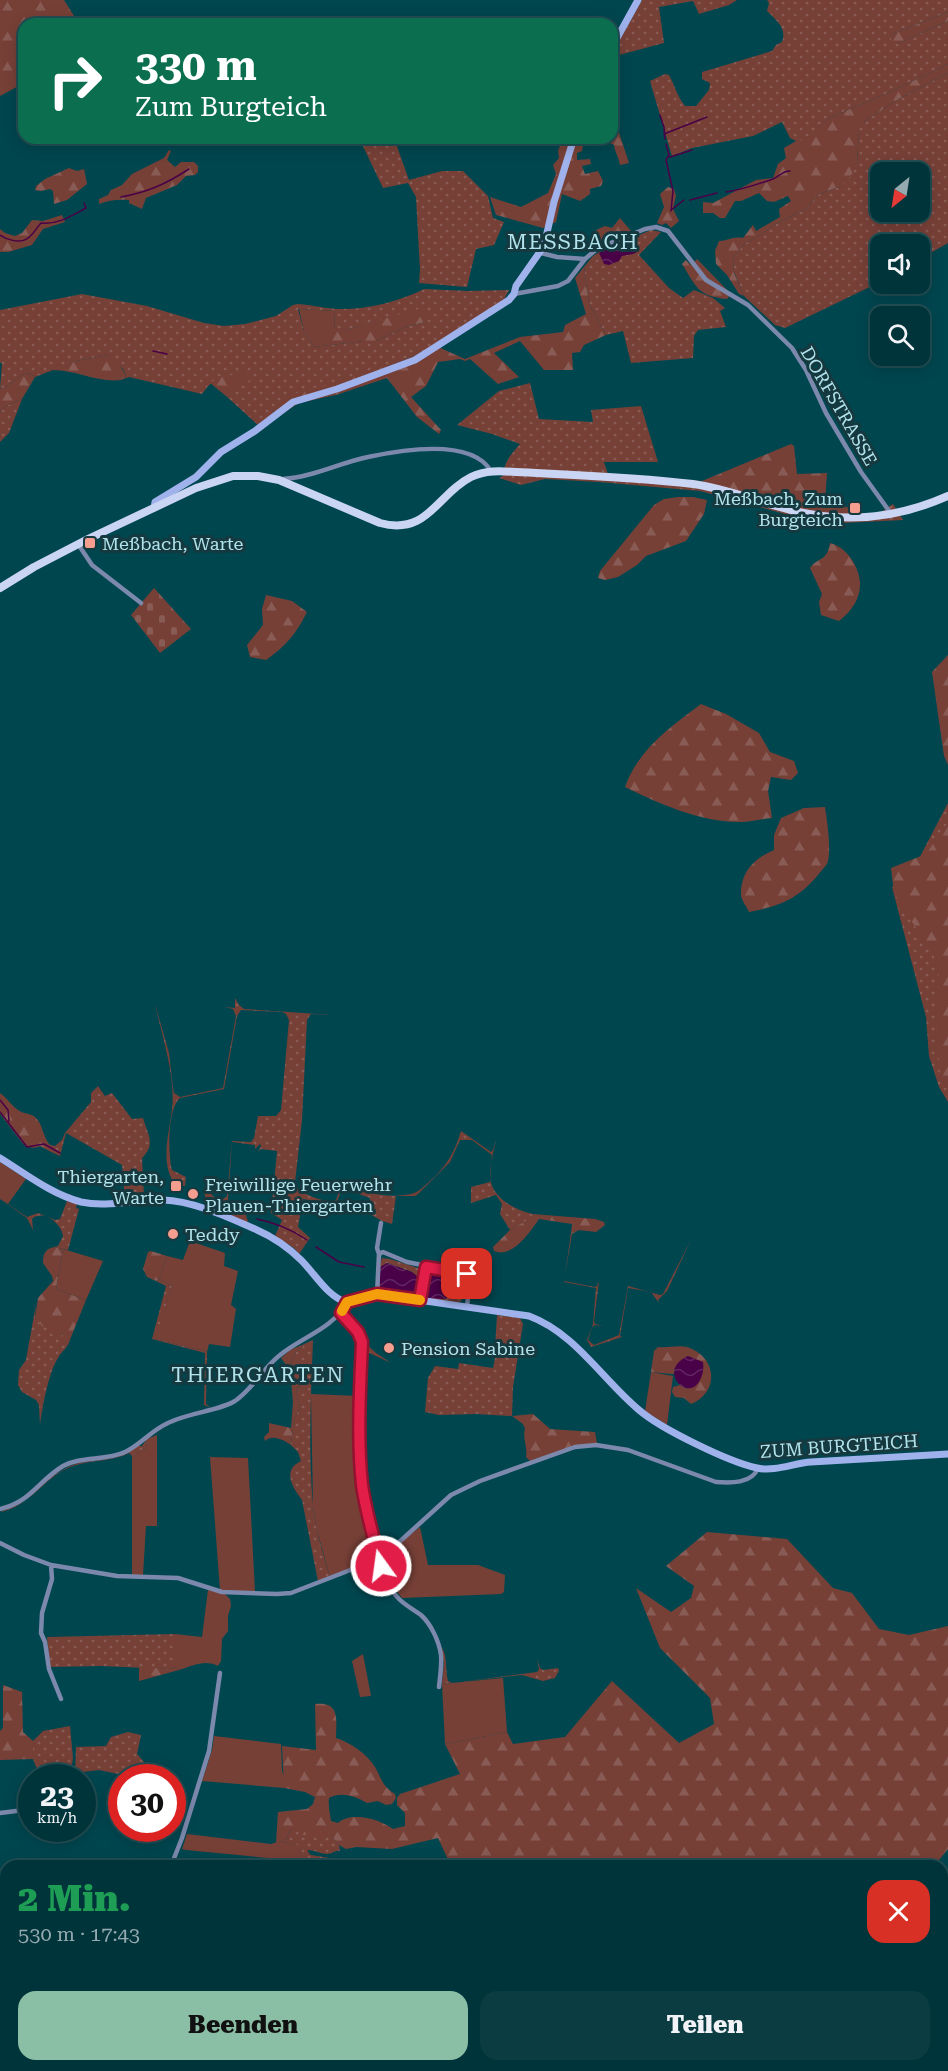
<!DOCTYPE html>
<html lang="de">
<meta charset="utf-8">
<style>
:root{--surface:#00343b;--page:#0a3c42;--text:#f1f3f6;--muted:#95aaaf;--line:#224f55;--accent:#8abfa5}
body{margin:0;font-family:"Roboto Serif",serif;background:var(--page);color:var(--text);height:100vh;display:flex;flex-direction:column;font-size:22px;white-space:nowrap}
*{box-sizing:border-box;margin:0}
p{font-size:20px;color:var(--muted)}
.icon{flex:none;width:33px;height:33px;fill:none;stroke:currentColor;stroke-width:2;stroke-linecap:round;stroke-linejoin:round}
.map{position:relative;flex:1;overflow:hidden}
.details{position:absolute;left:0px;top:1860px;width:948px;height:212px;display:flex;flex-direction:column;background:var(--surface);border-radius:18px 18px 0 0;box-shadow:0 3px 15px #0003,0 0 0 2px var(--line)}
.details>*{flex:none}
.guide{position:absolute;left:18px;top:18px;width:600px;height:126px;border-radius:18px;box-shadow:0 3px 15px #0003,0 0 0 2px var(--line);background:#0b6e4f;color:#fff;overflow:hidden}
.needle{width:39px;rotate:210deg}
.buttons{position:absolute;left:870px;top:162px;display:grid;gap:12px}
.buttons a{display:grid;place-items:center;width:60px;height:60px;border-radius:12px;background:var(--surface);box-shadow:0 3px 15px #0003,0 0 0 2px var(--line);font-size:30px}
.speed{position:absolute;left:18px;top:1764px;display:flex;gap:12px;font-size:30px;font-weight:700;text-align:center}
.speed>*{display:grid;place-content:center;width:78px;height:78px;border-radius:50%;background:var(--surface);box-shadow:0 3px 15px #0003,0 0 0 2px var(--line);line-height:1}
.speed small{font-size:15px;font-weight:400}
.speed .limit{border:9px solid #d22;background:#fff;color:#111}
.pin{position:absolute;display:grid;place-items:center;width:51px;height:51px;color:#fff;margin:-26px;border-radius:12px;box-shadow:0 3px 9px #0006}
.me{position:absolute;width:66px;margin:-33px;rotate:346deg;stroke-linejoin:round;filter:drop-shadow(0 0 4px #0008)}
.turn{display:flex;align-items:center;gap:21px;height:126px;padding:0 18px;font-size:27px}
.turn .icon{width:78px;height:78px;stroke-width:2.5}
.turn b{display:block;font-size:42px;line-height:51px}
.round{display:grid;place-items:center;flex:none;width:63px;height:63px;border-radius:18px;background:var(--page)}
.headline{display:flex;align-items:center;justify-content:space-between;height:102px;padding:0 18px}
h1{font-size:36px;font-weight:800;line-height:45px;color:#1e9e55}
.button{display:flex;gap:12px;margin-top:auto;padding:12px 18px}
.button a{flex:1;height:69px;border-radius:18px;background:var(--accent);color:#111;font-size:24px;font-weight:800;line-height:69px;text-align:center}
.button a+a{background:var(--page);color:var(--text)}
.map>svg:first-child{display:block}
.grass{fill:url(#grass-dots);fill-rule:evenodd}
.forest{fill:url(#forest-firs)}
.cemetery{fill:url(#cemetery-stones)}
.garden{fill:#774037}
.water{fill:url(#water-waves)}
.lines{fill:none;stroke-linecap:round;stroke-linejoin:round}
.stream{stroke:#490147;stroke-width:1.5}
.river{stroke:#490147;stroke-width:9}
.street{stroke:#7c89ad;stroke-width:4.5}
.secondary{stroke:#9fb2ec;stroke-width:7}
.primary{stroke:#cad5f3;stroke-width:8}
.rail-casing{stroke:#76aeb7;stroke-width:4}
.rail{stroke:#15393f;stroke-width:1.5;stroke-dasharray:4.5;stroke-linecap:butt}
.route-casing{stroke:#92132f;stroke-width:15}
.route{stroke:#e11d48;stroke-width:10}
.slow{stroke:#f59e0b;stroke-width:10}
.poi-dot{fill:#f59d8e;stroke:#15393f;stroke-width:2}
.labels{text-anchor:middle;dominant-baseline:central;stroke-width:6;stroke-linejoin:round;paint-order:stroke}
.street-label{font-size:18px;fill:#b2e3ec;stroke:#15393f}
.poi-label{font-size:18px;fill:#b2e3ec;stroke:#15393f;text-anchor:start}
.quarter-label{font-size:21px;letter-spacing:1.5px;fill:#b2e3ec;stroke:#15393f}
</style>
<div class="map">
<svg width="948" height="2071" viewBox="0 0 948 2071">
<defs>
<pattern id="grass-dots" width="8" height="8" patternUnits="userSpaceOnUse" patternTransform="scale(1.5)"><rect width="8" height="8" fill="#774037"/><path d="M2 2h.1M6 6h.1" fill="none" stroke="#885b54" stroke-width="1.8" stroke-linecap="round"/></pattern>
<pattern id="forest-firs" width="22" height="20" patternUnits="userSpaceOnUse" patternTransform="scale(1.5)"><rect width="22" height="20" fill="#774037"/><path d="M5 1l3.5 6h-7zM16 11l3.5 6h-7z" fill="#885b54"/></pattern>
<pattern id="cemetery-stones" width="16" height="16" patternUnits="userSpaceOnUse" patternTransform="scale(1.5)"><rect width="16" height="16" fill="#774037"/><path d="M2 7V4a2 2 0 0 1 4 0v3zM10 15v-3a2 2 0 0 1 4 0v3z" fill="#885b54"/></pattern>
<pattern id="water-waves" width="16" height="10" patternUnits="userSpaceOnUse" patternTransform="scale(1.5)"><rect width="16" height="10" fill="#490147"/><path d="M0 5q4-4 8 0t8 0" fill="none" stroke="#612662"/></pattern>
</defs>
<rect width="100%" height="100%" fill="#00464f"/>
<path class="grass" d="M642 0H737L729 5 699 14 693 1 659 7 664 43 615 56 614 50Z
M767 0H948V12L892 34 891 44H897L948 21V64L888 93 829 118 804 141H796L790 138 782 122 753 136 692 148 672 156 650 81 665 74 669 75C675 86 677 96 685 106H696L709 90 710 83 702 79V72L772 51 776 45 782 42C787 28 777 21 767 11L769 3Z
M948 73V243L920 259V244H880V282L785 328 775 325 744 296 734 272 733 259 744 244 762 234 772 226 806 209 819 194 841 186 857 165 859 128 865 121 902 97ZM880 172H920V212H880Z
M359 138H394L409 180 442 171H463L488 196 493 218 504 222 494 245 476 249 467 287 419 283 420 270 416 197 408 183 383 188Z
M651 230 661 232 639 255 669 288 683 298 694 290 713 298 725 308 720 311 726 327 698 330 694 336 693 358 631 363 623 331 606 335 589 303 584 267 593 256 601 251Z
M424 289 468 291 509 290 502 303 436 346 385 368 273 410 274 414 258 425 226 396 245 372C223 380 217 373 202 394L129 377 121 380 126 375 123 369 108 355 76 361 35 377 28 373C15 376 14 385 0 389L2 363H0V310L82 294 147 306 204 323 224 326 245 324 276 316 293 305 298 304C311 305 324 308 336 309 366 310 398 302 424 289ZM298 309 335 311 334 331 349 329 422 309 425 322 405 327 376 341H364L314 347 304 331Z
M530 383 539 419 593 422 591 410 641 406 658 462H604L608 474 702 481 795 508 811 502 825 503 841 505 867 515 880 513 893 504 903 520 822 524 700 491 599 482 545 479 521 485 499 478 503 476C504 462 511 454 520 444L492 434 457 425 499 391Z
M22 399 9 433 0 442V413L4 407Z
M948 803V1102L939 1087 929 1056 926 1017 892 887 912 872Z
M235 998 239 1005 244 1009 333 1015 311 1014 307 1020 302 1120 295 1182 299 1190C309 1196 324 1203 336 1200L341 1186C363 1192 388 1199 411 1194 418 1193 424 1186 430 1181 446 1167 455 1152 461 1131L491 1152 493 1150 496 1139C494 1150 488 1173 491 1183 496 1200 517 1211 533 1214L530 1219 510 1230 500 1214 502 1204 496 1195 471 1203V1187L490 1182 492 1155 472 1140H460L450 1162 418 1194 415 1196H396L392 1224 382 1221 368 1213 370 1198 342 1188 336 1205 303 1199 298 1227 310 1238 299 1254 294 1248 275 1236 282 1220 271 1213 277 1151 261 1149 258 1152 261 1146 260 1144 255 1149V1145L232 1142 228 1200C220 1201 216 1201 211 1195L219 1200 225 1198 227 1196 232 1141 251 1142 254 1138 258 1116H276L281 1110 289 1020 286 1014 282 1012 241 1010 237 1016 224 1089 180 1098C167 1109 168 1156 172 1170L186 1177 185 1186H182V1182L173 1181C160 1160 170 1131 172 1109 176 1077 162 1036 155 1004L169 1053 173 1088 174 1093 180 1097 223 1088 236 1016 233 1009 225 1007 235 1008Z
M98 1086 105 1096 112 1093 132 1119 143 1118C148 1135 156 1144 142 1158L144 1197 125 1200 122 1165 66 1133 60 1156 51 1152 50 1145 55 1146 62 1140 65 1133 91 1102V1093Z
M0 1199 27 1217 38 1213 55 1220 60 1219 67 1201 77 1204 76 1208 79 1209 68 1250 54 1247 58 1246 63 1236C61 1223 43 1209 32 1219L33 1230 27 1218Z
M579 1230 572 1234 564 1281 595 1287 597 1286 599 1281 594 1321 595 1324 603 1326 595 1325 592 1327 588 1340 594 1345 619 1335 628 1286 660 1295 663 1294 691 1240 667 1291 658 1300 659 1303 651 1292 628 1288 620 1336 622 1337 591 1347 587 1340 593 1324 596 1288 564 1282 571 1233Z
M382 1258 390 1259 421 1269 423 1272C421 1282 421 1291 411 1296L381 1292 379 1288V1272V1283L412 1272 387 1263 379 1270Z
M435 1270 461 1276 465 1284 462 1300 460 1302 426 1300 423 1297 427 1275Z
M159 1279 172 1286 156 1339 207 1352 206 1404 210 1407 204 1405V1403L205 1353 152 1339 166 1286 156 1281Z
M36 1304 35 1318 63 1335 69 1342 71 1338C66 1351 63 1349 58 1358 49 1371 42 1408 40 1425L39 1405 36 1400 22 1392 18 1385 19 1370 26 1360Z
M497 1315 520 1318 523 1324 513 1387 512 1416 476 1414 439 1415 425 1412 428 1378 435 1366 458 1369 459 1363 493 1368 496 1354 495 1348Z
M345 1316 365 1335 364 1342 376 1353 391 1363 365 1351C365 1383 358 1535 385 1550L390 1548 383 1551 379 1548 370 1518 364 1477 362 1453V1336Z
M313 1340C311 1394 308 1451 313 1505 315 1530 323 1553 330 1577L318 1581 302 1500C296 1492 285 1477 293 1467 295 1464 298 1463 301 1461L298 1452 291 1445 294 1419 300 1407 296 1393 299 1387 301 1375 291 1362 296 1352 303 1347 302 1345Z
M147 1439 146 1448 135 1454 133 1459V1574L132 1575V1456L129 1453C109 1463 86 1459 66 1469 40 1482 30 1506 0 1512L25 1501 51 1477 70 1466 79 1463 112 1458 136 1446H142Z
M175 1634V1667L169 1669 101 1666 50 1667 47 1637Z
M441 1648H442C448 1658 445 1670 448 1681L452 1683 537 1672 539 1669 537 1659 540 1668 543 1670 558 1668 559 1671 555 1678 543 1681 522 1675 442 1684 444 1663Z
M70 1726 73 1758 70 1777H40L33 1759V1741L43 1731Z
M128 1732 141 1735 137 1754 146 1764 133 1777 99 1770 75 1773 76 1747 106 1746 111 1737Z
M292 1829 330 1834 339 1845 340 1851C334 1850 333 1854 327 1854 320 1854 315 1850 308 1850V1852L311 1855 336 1859 344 1866 301 1858 297 1845 280 1841 287 1839 289 1831Z"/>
<path class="forest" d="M0 0H64L79 24H24V83L0 96Z
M948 12V21L897 44H890L892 34Z
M948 64V73L902 97 865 121 859 129 857 165 850 177 841 186 819 194 806 209 772 226 762 234 744 244 733 259 734 273 744 296 739 294 727 275 716 264 715 251 719 241C728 241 733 236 743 238L753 225 756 231 780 217 779 209 791 201 788 196 774 202 767 201 759 193 741 201H735L725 218H720L713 213H703V202L713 203 756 180 773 178 778 164 786 158 784 148 796 141 804 140 829 118 888 93Z
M612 111 629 163 620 165C619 157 615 153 614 145L610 143 612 138Z
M563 138H571L570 143 583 145 582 151 577 153V160L590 159 591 164 582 166 585 174 598 171 603 181 601 186 590 189V194L580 201 562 194 556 222 543 228 496 215 490 197 521 207 548 193 556 174 553 165 559 158 558 151Z
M169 150 171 151 167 160 175 167 181 162H194L198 166V172L195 175 186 176 177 185 146 198 142 209 129 203V200C119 199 108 200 99 204V199L108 195 111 190 122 185 132 174 164 158Z
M69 168 77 171 84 169 87 184 67 200 54 204 53 191 50 189 41 191 35 190 36 186 45 179Z
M668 187 674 189 676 196 673 209 679 221 671 228 666 223 662 225 657 223 664 207 660 194Z
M62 215 65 222 43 229 32 245 8 252H0V229L5 233 15 236 22 233 32 220 43 221Z
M620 218 631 231 600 241 596 230 605 226 612 228Z
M697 259 731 294 727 299C698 296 697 288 682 264L686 260 691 265Z
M584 267 589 303 606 335 584 345 580 352 572 353 573 370H544L520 341 494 353 519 377 498 384 470 359 465 361 460 359 438 362 426 386 411 397 441 430 439 434 417 417 387 378 336 395 299 403 277 417 273 410 296 393 385 368 436 346 465 359 520 337 563 332 565 325 586 314 575 278Z
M422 308 428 316 425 322 405 327 376 341H364L314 347 304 331 349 329Z
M108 355 119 360 118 363 126 375 121 380C96 383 76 369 50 370L76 361Z
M245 372H250L252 377C245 387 235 387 226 396L210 383 217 378Z
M28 373 35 377 22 399 4 407 0 413V389C14 385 15 376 28 373Z
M791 444 794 446 797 474 827 473 825 503 811 502 795 508 702 481Z
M678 497H693L707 500 704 514 686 541 646 556 637 565 618 577 605 580 598 578 600 571 654 505 664 499Z
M830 543C839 545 847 552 852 560 867 583 860 605 839 621L821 615 819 602 822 594 810 568C819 556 827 562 830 543Z
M266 595 292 601 307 612C296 634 286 646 266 660L250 657 247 645 263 625 262 609Z
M948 655V765L944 756 932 672Z
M701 704 726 714 759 733 770 752 794 761 798 773 791 780 771 777 768 791 772 818C761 819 750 822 740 822 700 822 660 804 625 787 638 750 670 727 701 704Z
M825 807C827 821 832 852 827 864 825 867 820 872 818 875 798 899 780 906 749 912 747 907 741 900 741 894 741 871 755 858 774 850V835L781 818 804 808Z
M948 822V1083L941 1084 936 1029 939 965 894 893 891 868 926 854Z
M0 1093C7 1098 11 1105 18 1110 23 1114 30 1113 35 1117 44 1125 42 1138 52 1147L51 1152 40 1146C34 1149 29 1148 24 1145L0 1114Z
M205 1185 215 1199 228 1200 244 1210 248 1221 246 1223 207 1204 204 1192Z
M533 1214 595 1219 604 1222 605 1225 596 1232 579 1230 571 1233 572 1224 539 1219C530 1232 512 1259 494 1251L493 1247 510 1230 529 1219Z
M54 1247 63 1249 56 1289 86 1300 69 1342 66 1341 63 1335 43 1327 35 1318 38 1298 53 1281 52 1276 43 1263C43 1254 45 1249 54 1247Z
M151 1251 167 1256 159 1279 156 1281 147 1277 143 1269 148 1252Z
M302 1345 303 1347 296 1352 291 1362 302 1379 296 1393 300 1407 294 1419 291 1445C284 1440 272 1434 265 1441L264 1437 269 1432V1423L291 1428 293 1402 290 1370 281 1358 290 1350Z
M658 1347C667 1348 678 1345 687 1347 717 1356 720 1392 691 1404L684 1398 675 1397 672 1392 673 1387 680 1385 687 1389 675 1367 674 1374H672L651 1372 654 1351Z
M533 1414 550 1429 595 1432 597 1443 574 1446 530 1461 526 1457C528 1448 522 1437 525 1429L523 1424 512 1416Z
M707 1532 787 1539 833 1588 852 1593 879 1629 909 1635 948 1626V1849L934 1866H451L438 1838 392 1849 356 1847 346 1849 339 1845 330 1834 304 1835 292 1829 289 1831 287 1839 276 1843 278 1812 307 1809 313 1804 315 1797 305 1792 284 1788 282 1746 316 1750 315 1704C341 1701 336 1721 336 1738 351 1743 366 1753 375 1767 382 1779 381 1785 395 1794L396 1798 392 1804 386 1805 378 1801 367 1803C356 1796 341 1791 329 1798 328 1805 330 1814 331 1821L338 1823C351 1811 380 1819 393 1829L405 1826V1813L397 1805V1798L400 1794 460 1774 445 1744 507 1732 513 1744 565 1737 612 1681 679 1743 714 1724 710 1698 660 1648 636 1588 671 1612 691 1598 694 1586 666 1566Z
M139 1667 169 1669 175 1667 179 1670 139 1681Z
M3 1685 22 1692 23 1732 33 1741V1759L0 1760V1731L3 1728Z
M211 2066H321L314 2071H211Z"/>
<path class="cemetery" d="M154 588 191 629 160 653 131 615Z"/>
<path class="garden" d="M299 309 335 311 334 331H304Z
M0 1162 26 1179 8 1204 0 1199Z
M190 1241 225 1253 224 1266 238 1271 231 1305 236 1309 230 1347 209 1344 207 1352 155 1339 172 1286 159 1279 167 1256 183 1260Z
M63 1249 103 1261 86 1300 56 1289Z
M651 1372 673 1376 667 1425 645 1411Z
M311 1394 358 1396 359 1481 364 1518 375 1556 363 1563 330 1577 316 1527 313 1506Z
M157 1435V1526H146L143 1575H133V1459L135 1454 146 1448 147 1439Z
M210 1457 248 1458 255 1592 220 1590Z
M420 1527 428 1565H478L505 1575 504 1592 501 1594 402 1598 387 1579 382 1559 386 1554Z
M208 1590 225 1594 230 1599 231 1606 228 1616V1631L222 1639 221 1661 218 1666C205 1659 192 1666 179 1670L175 1667V1634L202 1637Z
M363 1654 371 1696 360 1697 352 1661Z
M503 1678 507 1732 445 1744 442 1684Z
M214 1736 281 1744 282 1771 285 1779 284 1788 202 1781 212 1750Z
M187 1834 271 1844 280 1841 298 1845 301 1858 281 1863 278 1859 186 1850 182 1849Z"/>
<path class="water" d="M631 238 639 248V251L633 254 622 256 619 261 609 265 604 264 599 253 606 248Z
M387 1263 412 1272 417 1276C421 1301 392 1301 380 1287V1267Z
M432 1275C447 1274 460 1287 446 1299L427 1298 424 1295 426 1282Z
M688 1356 703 1362C704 1369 703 1374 700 1380 688 1404 656 1370 688 1356Z
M848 2066H938L941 2071H849Z"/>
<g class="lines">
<path class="stream" d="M660 115 664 127 665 139
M664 134 707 117
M666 144 669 155 666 160 673 191 671 211
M670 157 692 150
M726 192C742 190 758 184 773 179 780 176 782 171 790 171
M121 197C148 192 166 184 189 169
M690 200 717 193
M671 210 684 200
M0 235C7 240 20 244 28 238 33 235 37 227 41 223 58 225 71 216 86 208L84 203
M153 351 167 354
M0 1100 8 1110 9 1121
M0 1112 27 1147 44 1144 60 1153
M120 1172 142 1174
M257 1219C276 1223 291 1229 307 1240
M316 1247 339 1262 364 1267"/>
<path class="river" d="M621 2066 633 2071
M389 2071 395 2066"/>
<path class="street" d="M541 253 557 257 585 259 598 248 645 229 656 227 668 231 706 280 748 305 792 348 806 370 826 413 861 472 892 515
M514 294 558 286 568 281 585 259
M283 479C313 477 339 463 368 457 401 450 471 438 491 471
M78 544 92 565 141 603
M379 1254 377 1248 381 1223
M377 1294 379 1254 383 1252 407 1262 467 1274 470 1277 467 1307
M420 1300 426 1267
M341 1313 358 1332 362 1342C359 1421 357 1491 381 1567 385 1578 391 1591 399 1599 405 1605 414 1610 421 1615 431 1624 439 1641 441 1655 442 1665 440 1677 439 1687
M0 1509C31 1502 38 1481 63 1466 81 1456 105 1461 125 1452 140 1445 151 1431 166 1424 186 1413 219 1411 235 1401 253 1389 263 1368 280 1355 302 1337 332 1329 347 1303
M0 1543 24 1555 51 1565 117 1576 178 1578 222 1592 277 1594 291 1593 371 1562 397 1544 451 1495 480 1481 575 1447 596 1445 628 1450 716 1482C730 1483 752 1484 758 1468
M51 1565 52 1579 42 1613 41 1633 45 1642 49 1669 61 1699
M0 1813 32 1809
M171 1866 182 1838 209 1751 220 1673
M0 1936 6 1935
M0 1998 6 1999
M215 2066 217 2071
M0 2070 11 2071
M31 2071 32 2066
M107 2071 120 2066"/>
<path class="secondary" d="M612 47 638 0
M154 508 155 502 196 477 221 452 255 431 293 402 337 389 415 360 509 300 514 294 516 286 544 246 554 202 574 138
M0 1158C26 1174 51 1194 81 1202 108 1208 136 1199 163 1200 194 1201 227 1217 255 1229 271 1236 288 1247 301 1260 316 1275 326 1295 347 1303L377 1294 529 1316C575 1333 602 1379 639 1410 661 1429 729 1462 757 1468 775 1472 794 1463 811 1462 857 1459 903 1457 948 1454"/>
<path class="primary" d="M0 588 34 567 88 539 196 488 233 476H258L279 480 380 523C428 536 437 494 471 477 485 470 501 471 516 472 575 475 634 477 693 484 722 488 748 498 776 506 834 524 892 521 948 496"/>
<defs>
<path id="rail" d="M942 1923 948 1925
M329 2071 335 2066"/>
</defs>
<use href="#rail" class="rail-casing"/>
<use href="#rail" class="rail"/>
</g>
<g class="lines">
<defs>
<path id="route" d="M381 1566C374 1539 366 1513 362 1485 357 1438 360 1389 362 1342L358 1332 341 1313 347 1302 377 1294 420 1300 426 1267 467 1274"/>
</defs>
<use href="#route" class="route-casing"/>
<use href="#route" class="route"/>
<path class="slow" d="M342 1311 347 1302 377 1294 420 1300"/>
</g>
<g class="poi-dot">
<rect x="849" y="502" width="12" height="12" rx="3"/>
<rect x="84" y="537" width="12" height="12" rx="3"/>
<rect x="170" y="1180" width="12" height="12" rx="3"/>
<circle cx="193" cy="1194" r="6"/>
<circle cx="173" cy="1234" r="6"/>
<circle cx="389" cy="1348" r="6"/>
</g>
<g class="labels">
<g class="street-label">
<text transform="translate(839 406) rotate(60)">DORFSTRASSE</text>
<text transform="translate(839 1446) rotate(-4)">ZUM BURGTEICH</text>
</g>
<g class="poi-label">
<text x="843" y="498" text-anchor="end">Meßbach, Zum<tspan x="843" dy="21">Burgteich</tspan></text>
<text x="102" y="543">Meßbach, Warte</text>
<text x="164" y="1176" text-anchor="end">Thiergarten,<tspan x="164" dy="21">Warte</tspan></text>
<text x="205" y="1184">Freiwillige Feuerwehr<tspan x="205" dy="21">Plauen-Thiergarten</tspan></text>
<text x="185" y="1234">Teddy</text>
<text x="401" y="1348">Pension Sabine</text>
</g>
<g class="quarter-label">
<text x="573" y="242">MESSBACH</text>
<text x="258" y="1375">THIERGARTEN</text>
</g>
</g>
</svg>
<div class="buttons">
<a><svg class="needle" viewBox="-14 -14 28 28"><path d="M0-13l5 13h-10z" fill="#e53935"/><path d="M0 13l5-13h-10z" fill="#95aaaf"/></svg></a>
<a><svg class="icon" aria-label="sound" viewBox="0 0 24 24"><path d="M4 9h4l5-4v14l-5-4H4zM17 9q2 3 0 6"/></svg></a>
<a><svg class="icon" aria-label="search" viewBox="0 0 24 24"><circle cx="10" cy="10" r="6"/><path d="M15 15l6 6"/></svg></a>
</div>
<div class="speed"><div>23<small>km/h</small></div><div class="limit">30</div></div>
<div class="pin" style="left:467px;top:1274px;background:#d93025"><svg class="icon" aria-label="arrive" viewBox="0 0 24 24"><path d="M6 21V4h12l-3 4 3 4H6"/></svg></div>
<svg class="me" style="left:381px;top:1566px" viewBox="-20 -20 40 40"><circle r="17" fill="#e11d48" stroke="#fff" stroke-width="3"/><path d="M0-11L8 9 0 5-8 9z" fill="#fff"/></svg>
<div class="guide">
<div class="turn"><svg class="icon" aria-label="right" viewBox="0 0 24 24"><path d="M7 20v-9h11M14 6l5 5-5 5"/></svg><div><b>330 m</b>Zum Burgteich</div></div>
</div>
<section class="details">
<div class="headline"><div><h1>2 Min.</h1><p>530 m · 17:43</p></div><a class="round" style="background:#d93025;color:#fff"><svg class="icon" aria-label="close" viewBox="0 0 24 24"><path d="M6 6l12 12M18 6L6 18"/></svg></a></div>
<div class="button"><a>Beenden</a><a>Teilen</a></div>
</section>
</div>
